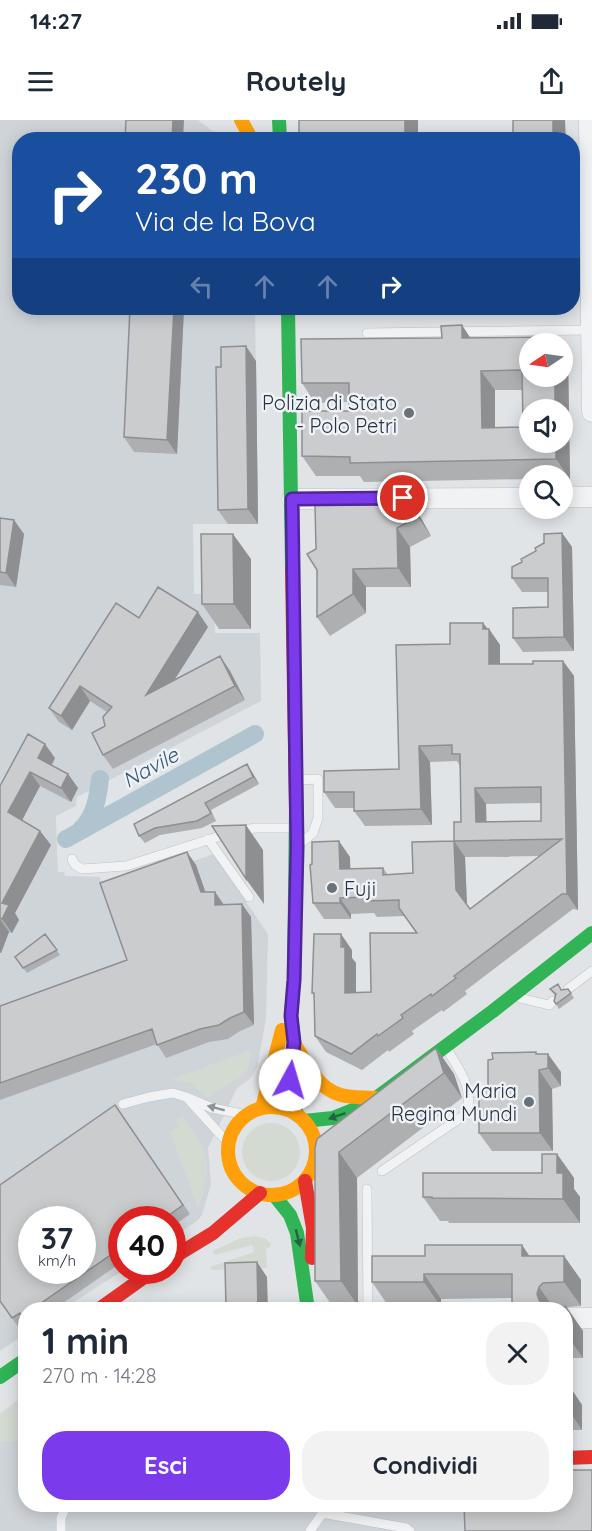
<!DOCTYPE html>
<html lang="it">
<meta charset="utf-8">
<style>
:root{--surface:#fff;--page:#f2f2f3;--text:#1f2937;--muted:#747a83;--accent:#7c3aed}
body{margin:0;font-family:Quicksand,sans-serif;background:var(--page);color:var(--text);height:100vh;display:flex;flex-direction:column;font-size:22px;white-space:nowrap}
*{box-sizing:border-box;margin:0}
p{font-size:20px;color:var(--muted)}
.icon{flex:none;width:33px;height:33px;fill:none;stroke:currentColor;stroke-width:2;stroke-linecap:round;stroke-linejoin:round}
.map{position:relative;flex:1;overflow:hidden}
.drawer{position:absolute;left:18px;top:1182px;width:555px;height:210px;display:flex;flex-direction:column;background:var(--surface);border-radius:24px;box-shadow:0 3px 15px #0003}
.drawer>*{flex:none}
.banner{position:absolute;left:12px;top:12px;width:568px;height:183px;border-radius:24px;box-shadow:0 3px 15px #0003;background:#1a4fa0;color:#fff;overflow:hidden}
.needle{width:39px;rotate:257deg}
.buttons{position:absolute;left:519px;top:213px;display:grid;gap:12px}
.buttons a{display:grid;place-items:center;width:54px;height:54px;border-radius:50%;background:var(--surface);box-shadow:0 3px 15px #0003;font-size:30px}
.speed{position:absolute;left:18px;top:1086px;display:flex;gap:12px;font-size:30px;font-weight:700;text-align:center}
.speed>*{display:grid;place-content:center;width:78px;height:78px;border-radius:50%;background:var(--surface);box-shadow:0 3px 15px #0003;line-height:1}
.speed small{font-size:15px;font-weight:400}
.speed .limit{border:9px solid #d22;background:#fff;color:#111}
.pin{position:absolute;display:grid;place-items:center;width:51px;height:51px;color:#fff;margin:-26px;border:3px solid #fff;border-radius:50%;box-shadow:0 2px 6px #0007}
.me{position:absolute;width:66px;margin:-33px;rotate:6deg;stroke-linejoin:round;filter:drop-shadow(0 0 4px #0008)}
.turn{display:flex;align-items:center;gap:21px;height:126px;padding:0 24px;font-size:27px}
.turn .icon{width:78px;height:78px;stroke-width:2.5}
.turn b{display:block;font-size:42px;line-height:51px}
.lanes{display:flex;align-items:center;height:57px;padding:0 24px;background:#0003;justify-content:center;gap:30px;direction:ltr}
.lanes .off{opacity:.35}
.round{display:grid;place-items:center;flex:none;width:63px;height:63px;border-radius:24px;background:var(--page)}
.summary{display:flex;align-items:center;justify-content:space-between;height:102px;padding:0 24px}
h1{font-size:36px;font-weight:700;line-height:45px}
.primary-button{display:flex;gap:12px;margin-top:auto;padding:12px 24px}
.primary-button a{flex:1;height:69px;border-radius:24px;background:var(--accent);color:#fff;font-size:24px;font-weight:700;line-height:69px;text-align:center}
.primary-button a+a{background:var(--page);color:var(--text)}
.status{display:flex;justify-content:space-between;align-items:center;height:42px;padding:0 30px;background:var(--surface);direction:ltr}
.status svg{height:16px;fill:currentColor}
header{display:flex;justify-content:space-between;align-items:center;height:78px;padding:0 24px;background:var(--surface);font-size:27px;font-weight:700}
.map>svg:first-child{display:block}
.built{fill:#cfd4d9;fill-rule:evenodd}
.green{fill:#d3dad1}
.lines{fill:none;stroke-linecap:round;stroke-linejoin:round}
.canal{stroke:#b0c4d0;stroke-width:18}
.lane-casing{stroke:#bfc2c4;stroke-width:10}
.street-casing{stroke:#bfc2c4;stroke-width:21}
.lane{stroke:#f0f2f3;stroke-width:9}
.street{stroke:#f0f2f3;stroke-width:20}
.fast{stroke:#30b455;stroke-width:14}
.slow{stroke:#ff9f0a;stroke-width:14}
.jam{stroke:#e5322d;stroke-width:14}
.wall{fill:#aeafb1;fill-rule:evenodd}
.shaded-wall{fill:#8d8f90}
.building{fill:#caccce;stroke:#8d8f90;stroke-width:1.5;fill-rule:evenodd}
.oneway{fill:#8c9299}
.oneway2{fill:#2b6047}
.route-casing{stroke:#51269a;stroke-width:15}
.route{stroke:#7c3aed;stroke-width:10}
.poi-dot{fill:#697179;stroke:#eff2f6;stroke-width:2}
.labels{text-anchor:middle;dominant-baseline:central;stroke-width:5;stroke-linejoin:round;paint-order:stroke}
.poi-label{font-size:20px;fill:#28333f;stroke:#eff2f6;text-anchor:end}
.water-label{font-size:21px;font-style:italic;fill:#345772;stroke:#eff2f6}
</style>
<div class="status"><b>14:27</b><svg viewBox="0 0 49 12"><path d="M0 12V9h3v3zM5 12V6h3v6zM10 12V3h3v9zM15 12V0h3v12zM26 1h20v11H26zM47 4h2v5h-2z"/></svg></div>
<header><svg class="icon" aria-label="menu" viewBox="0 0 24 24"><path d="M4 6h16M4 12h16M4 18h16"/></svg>Routely<svg class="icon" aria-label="share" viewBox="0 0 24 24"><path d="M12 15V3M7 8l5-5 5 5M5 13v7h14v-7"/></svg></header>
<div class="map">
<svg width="592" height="1411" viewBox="0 0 592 1411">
<rect width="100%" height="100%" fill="#e1e4e6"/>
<path class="built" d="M0 0H198L211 10 230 19 20 20V188H255L258 404H193L194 474H204L214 491 215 513H260L261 581 77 677 76 686 56 696 57 733 58 752H64L65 756 100 757 104 771 214 734 268 814 266 899 257 947 250 959 237 968 208 1028 211 1064 202 1095 198 1100 173 1117 172 1100H122V1151L63 1189 26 1190 25 1214 0 1231ZM32 1100H82V1150H32Z
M25 1275 26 1384 564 1385V1411H0V1294Z"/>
<path class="green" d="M251 930C250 936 250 944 247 950 243 960 217 969 207 978L191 964 172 959Z
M182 996C189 1002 190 1008 195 1015 197 1019 201 1023 203 1027 211 1046 205 1071 198 1089L170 1012 179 1006 175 1000Z
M242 1032a29 29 0 1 1 58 0a29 29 0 1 1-58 0Z
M256 1116 266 1119 271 1124 270 1127 266 1129 267 1148 212 1150 210 1147 254 1132 252 1125 215 1135 212 1131 241 1118Z
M25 1275V1320L0 1322V1294Z"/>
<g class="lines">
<path class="canal" d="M81 709C95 697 98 676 100 659
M66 719 255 614"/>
<defs>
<path id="lane" d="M367 213 591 210
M298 660 318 659V698L313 713 301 723
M208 719 249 777
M72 739 75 745 82 749 126 746 236 711 256 708H293
M568 869 592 851
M520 878 549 885 553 881
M188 979 229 1024
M123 984 149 977 173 973 186 977 212 988 247 995
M382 1051 466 994C475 970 460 951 448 931
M367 1069 368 1190
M322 1393 406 1408 410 1411
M61 1411V1398L67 1384
M310 1411 329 1384"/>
<path id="street" d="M589 0 592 292
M562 377H592
M292 379 530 378
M566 1198H592"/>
</defs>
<use href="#lane" class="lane-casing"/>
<use href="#street" class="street-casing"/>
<use href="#lane" class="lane"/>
<use href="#street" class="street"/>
<path class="fast" d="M279 0 280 20
M288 188 292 449
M296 688 294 860 291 896 294 923 290 960 297 995
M304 1001 333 998 368 984 493 891 592 813
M274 1075 290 1095 297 1113 308 1190
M0 1257 26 1239"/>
<path class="slow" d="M241 0 252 20
M294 923C306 942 317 969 341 975 352 978 364 977 375 978
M228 1031a44 44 0 1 1 88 0a44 44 0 1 1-88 0Z
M262 988 282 910"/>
<path class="jam" d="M292 449 296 688
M305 1061 313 1108 312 1138
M172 1138 213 1113 260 1073
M98 1190 154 1150
M566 1338 592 1337"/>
</g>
<path class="wall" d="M130 188H184L177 334 134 332 124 317Z
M310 188H568V189L314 193Z
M554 217 559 224H530L568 236 570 359H562V356H530V359L364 362 360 356H316L302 336 349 291V282L315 283 302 263 471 218ZM495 270H523V307L495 308Z
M256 241 258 404H228L218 390 221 247Z
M398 385 421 398 431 416 410 427 411 467H366V493L330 516 317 497Z
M0 398 24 414 16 467 0 465Z
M562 413 572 427 574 531 523 532 513 518 548 487V472H522L512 458 522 442Z
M251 439V509H219L202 484Z
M139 498 208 507 174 560 220 536 230 551 245 580 113 649 103 635 107 592 90 581 72 610 59 602 49 588Z
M483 503 488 509H489L500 525V544H533L563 541 574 556 578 790 573 789 465 871 467 874 443 892 442 890 412 911 414 914 389 932 388 930 362 950 326 932 315 916V877L312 873 352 830V838L356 843V873L371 872 416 813 404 796 377 797 374 793 351 794V799H324L313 783 350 737V749L383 748 388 755 413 753 454 721 461 702 460 646 457 641 430 642 432 705 365 706 354 691V688H335L324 672 399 649 450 524ZM541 683V701L486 702V684ZM540 736 470 789 467 785 465 737Z
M55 638 52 645 68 654 78 668 71 682 40 666 22 700 40 711 51 725 15 793 19 800 12 813 9 812 1 833H0V666Z
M247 644 259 664 211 690 216 701 202 708 160 715 145 723 139 716Z
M187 732 196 745 205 772H215L224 785 242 784 251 797 254 905 240 911 228 919 209 922 166 938 157 924 0 980V886L127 840Z
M45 814 60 835 27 853 15 837Z
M550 869H568L574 878 559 889 554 881 555 876Z
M436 928 454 954 462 978 357 1058 358 1186 333 1187 315 1161V1028Z
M538 934 561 952V966L552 969 553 1031H492L479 1013 488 970Z
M115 985 190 1094 172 1107V1100H122V1142L53 1190H26V1204L19 1208 0 1181Z
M557 1034 574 1058V1069L580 1077V1103H449L448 1101H440L423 1077 542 1053Z
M522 1125 529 1136H564L581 1160V1186L567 1187 583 1211V1238H566V1190L512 1187V1178L441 1179V1187H389L372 1162 425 1136Z
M566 1261 582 1285V1310H566Z"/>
<path class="shaded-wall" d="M173 0H184L183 20H172Z
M405 0H418V20H405Z
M553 0H565L566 20H553Z
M174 188H184L177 334 167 320Z
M462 205 475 225 462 218Z
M554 217 559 224H555Z
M246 226 256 241 258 404 248 389Z
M562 228 568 236 570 359 556 339V322H562V290H555V256H562Z
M481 251 495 270V327L482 308Z
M408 379 421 398 431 416 418 397Z
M14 400 24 414 16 467 6 453Z
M397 408 410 427 411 467 398 448Z
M562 413 572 427 574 531 564 517Z
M233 414 251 439V509L234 484Z
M353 449 366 467V493L353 474Z
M198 492 208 507 156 589 146 575Z
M483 503 489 511V509L500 525V560L489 544 483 509Z
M220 536 230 551 245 580 235 566Z
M563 541 574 556 578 790 567 774Z
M80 566 90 581 72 610 61 596Z
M45 624 55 638 48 652 38 638Z
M419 626 430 642 432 705 421 689Z
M247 644 252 652 259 664 253 657Z
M30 652 40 666 19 706 8 692Z
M68 654 78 668 71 682 61 668Z
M475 668 486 684 487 718 476 702Z
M246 705 263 730 264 784 246 759Z
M40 711 51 725 15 793 19 800 12 813 2 799V783Z
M339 721 350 737 351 765 340 749Z
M454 721 465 737 467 786 456 770Z
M187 732 196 745 210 785 201 772Z
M215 772 224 785H215Z
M340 778 351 794V799L340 783Z
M242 784 251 797 254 905 244 892Z
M0 799 9 812 1 833 0 832Z
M341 814 352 830V838L356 843V889L345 873Z
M436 928 454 954 462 978 444 953Z
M548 934 561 952V966L548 948Z
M539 950 552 969 553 1031 540 1013Z
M339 1032 357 1058 358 1186 341 1161Z
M557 1034 574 1058V1069L580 1077V1103L563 1079 557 1053Z
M522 1125 539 1150 522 1136Z
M564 1136 581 1160V1186L564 1162Z
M257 1142 267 1157 268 1190H258Z
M424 1154 441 1179V1187L424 1162Z
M539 1167 555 1190H545L539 1180 537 1174Z
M566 1187 583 1211V1238L566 1214Z
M566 1261 582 1285V1310L566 1286Z"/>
<path class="building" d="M126 0H173L172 20H125Z
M299 0H405V20H299Z
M513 0H553V20H513Z
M130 188H174L167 320 124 317Z
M462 205V218L554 217 555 224H530V256H555V290H530V322H556V339L350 343V337L302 336V291H349V263H302L301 219 442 218 441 206ZM522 250 523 307 482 308 481 251Z
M246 226 248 389 218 390 216 247H221V227Z
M408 379 418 397 397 408 398 448 353 449V474L317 497V450L307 434 316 429 315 385H398Z
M0 398 14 400 6 453 0 452Z
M562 413 564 517 513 518V488L548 487V458H512V447L522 442 521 439 536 431 535 428 544 423V414Z
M201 414H233L234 484H202Z
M158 467 198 492 146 575 220 536 235 566 103 635 92 613 105 606 103 597 112 587 80 566 61 596 49 588 116 483 139 498Z
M450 503H483V509H489V544H533V541H563L567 774H562L454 856 456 858 432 876 431 874 401 895 403 898 378 916 377 914 351 934 315 916 314 873H312L314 814H341V827H345V873L371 872 370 813H417L399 788V780L366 781V777L340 778V783H313L310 745 312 744V722L339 721 340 749 383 748V755L413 753 412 722 454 721V702H461L460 634H452V625L419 626 421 689 354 691V672H324V651L399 649 396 525 450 524ZM541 667V701L476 702 475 668ZM562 719 470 789 456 770 454 721Z
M28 614 45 624 38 638 68 654 61 668 30 652 8 692 40 711 2 783 9 785 2 799 0 798V666Z
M247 644 253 657 205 683 211 693 208 695 197 701 155 708 139 716 134 704Z
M246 705V759L212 706Z
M187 732 201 772H215V785L242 784 244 892 230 898 219 905 200 909 157 925 152 909 0 963V886L127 840 100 763Z
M45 814 57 830 23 848 15 837Z
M558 864 561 870 568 869 571 873 556 884 554 881 556 874 550 869Z
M436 928 444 953 339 1032 341 1161H315V1028L317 1019Z
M536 932V934H548V948L539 950 540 1013H479V970H488V940L493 939 492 933Z
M115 985 183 1085 162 1100H122V1127L31 1190H26V1193L22 1196 20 1193 12 1198 0 1181V1065ZM32 1100H82V1150H32Z
M542 1034H557V1053H563V1079L432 1078V1077H423V1053H542Z
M425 1125H522V1136H564V1162L543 1163 539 1167 537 1174 539 1180 543 1184 566 1187V1214V1190H407V1187H512V1154H424V1162H372V1136H425Z
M257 1142 258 1190H226L225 1143Z
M566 1350H592V1411H465L464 1384H566Z"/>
<defs><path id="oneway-solid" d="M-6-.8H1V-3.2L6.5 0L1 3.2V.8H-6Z" transform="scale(1.5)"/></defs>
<use class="oneway" href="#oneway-solid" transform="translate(216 988) rotate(-165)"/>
<g class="oneway2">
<use href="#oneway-solid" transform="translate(337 996) rotate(161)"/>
<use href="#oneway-solid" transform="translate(298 1118) rotate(76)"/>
</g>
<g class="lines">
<defs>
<path id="route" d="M290 960 294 922 291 896 294 860 297 727 292 379 403 378"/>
</defs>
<use href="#route" class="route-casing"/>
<use href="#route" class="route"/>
</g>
<g class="poi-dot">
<circle cx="409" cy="293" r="6"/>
<circle cx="332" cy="768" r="6"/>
<circle cx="529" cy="982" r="6"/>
</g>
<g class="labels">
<g class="poi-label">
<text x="397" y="282">Polizia di Stato<tspan x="397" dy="23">- Polo Petri</tspan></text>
<text x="344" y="768" text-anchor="start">Fuji</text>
<text x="517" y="970">Maria<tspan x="517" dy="23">Regina Mundi</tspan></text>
</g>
<g class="water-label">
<text transform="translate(150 647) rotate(-29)">Navile</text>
</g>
</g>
</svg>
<div class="buttons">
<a><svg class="needle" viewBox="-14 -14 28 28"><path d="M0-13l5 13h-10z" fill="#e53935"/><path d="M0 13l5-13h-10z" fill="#747a83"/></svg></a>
<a><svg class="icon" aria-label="sound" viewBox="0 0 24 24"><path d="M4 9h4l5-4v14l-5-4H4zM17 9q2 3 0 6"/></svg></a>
<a><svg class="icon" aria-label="search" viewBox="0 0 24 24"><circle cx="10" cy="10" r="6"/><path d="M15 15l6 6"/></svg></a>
</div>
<div class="speed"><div>37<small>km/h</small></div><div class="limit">40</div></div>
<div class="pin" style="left:403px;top:378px;background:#d93025"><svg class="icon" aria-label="arrive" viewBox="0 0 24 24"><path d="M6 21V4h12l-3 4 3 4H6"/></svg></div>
<svg class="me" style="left:290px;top:960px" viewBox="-20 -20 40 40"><circle r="19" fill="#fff"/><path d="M0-13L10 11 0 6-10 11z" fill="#7c3aed"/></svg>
<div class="banner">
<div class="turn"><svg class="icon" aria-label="right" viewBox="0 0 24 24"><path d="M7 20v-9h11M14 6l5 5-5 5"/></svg><div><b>230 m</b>Via de la Bova</div></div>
<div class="lanes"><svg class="icon off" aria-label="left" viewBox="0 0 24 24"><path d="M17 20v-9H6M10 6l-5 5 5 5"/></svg><svg class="icon off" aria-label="ahead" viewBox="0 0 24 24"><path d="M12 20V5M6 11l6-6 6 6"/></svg><svg class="icon off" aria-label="ahead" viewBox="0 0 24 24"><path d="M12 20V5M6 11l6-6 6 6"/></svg><svg class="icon" aria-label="right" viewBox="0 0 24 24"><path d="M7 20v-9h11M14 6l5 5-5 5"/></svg></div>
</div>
<section class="drawer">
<div class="summary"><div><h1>1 min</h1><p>270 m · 14:28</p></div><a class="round"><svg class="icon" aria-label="close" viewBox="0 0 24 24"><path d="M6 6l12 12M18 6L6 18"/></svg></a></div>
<div class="primary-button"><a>Esci</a><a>Condividi</a></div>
</section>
</div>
